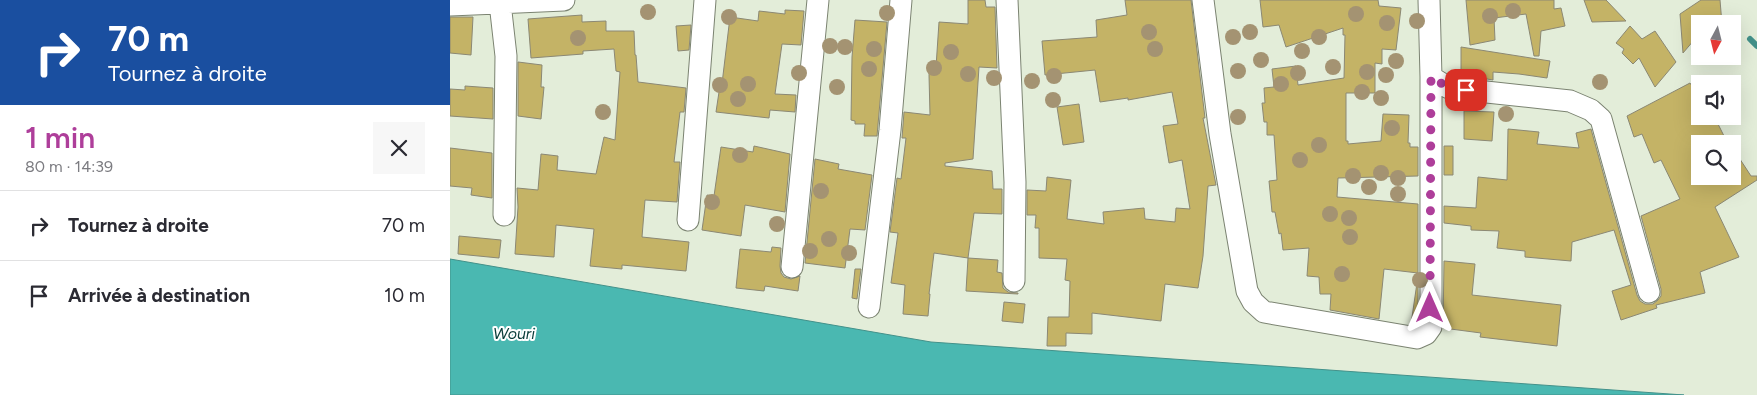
<!DOCTYPE html>
<html lang="fr">
<meta charset="utf-8">
<style>
:root{--surface:#fff;--page:#f7f7f7;--text:#2b2b33;--muted:#7c7c81;--line:#e1e1e2;--accent:#ae3e9a}
body{margin:0;font-family:Figtree,sans-serif;background:var(--page);color:var(--text);height:100vh;display:flex;flex-direction:column;font-size:19px;white-space:nowrap}
*{box-sizing:border-box;margin:0}
p{font-size:16px;color:var(--muted)}
.icon{flex:none;width:28px;height:28px;fill:none;stroke:currentColor;stroke-width:2;stroke-linecap:round;stroke-linejoin:round}
.map{position:relative;flex:1;overflow:hidden}
.sheet{display:flex;flex-direction:column;background:var(--surface);width:450px}
.sheet>*{flex:none}
.hud{background:#1a4fa0;color:#fff;overflow:hidden}
.needle{width:32px;rotate:187deg}
.fabs{position:absolute;left:1241px;top:15px;display:grid;gap:10px}
.fabs a{display:grid;place-items:center;width:50px;height:50px;border-radius:0px;background:var(--surface);box-shadow:0 5px 20px #0002;font-size:25px}
.pin{position:absolute;display:grid;place-items:center;width:42px;height:42px;color:#fff;margin:-21px;border-radius:10px;box-shadow:0 2px 8px #0006}
.me{position:absolute;width:55px;margin:-28px;rotate:0deg;stroke-linejoin:round;filter:drop-shadow(0 0 4px #0008)}
.turn{display:flex;align-items:center;gap:18px;height:105px;padding:0 25px;font-size:22px}
.turn .icon{width:65px;height:65px;stroke-width:2.5}
.turn b{display:block;font-size:35px;line-height:42px}
.round{display:grid;place-items:center;flex:none;width:52px;height:52px;border-radius:0px;background:var(--page)}
.summary{display:flex;align-items:center;justify-content:space-between;height:85px;padding:0 25px}
h1{font-size:30px;font-weight:600;line-height:38px;color:var(--accent)}
ul{padding:0;list-style:none}
li{display:flex;align-items:center;gap:15px;height:70px;padding:0 25px;border-top:1px solid var(--line)}
li div{flex:1}
li b{display:block;font-size:19px}
li em{font-style:normal}
main{display:flex;flex:1;min-height:0}
.map>svg:first-child{display:block}
.water{fill:#4ab8b1;stroke:#43918a}
.lines{fill:none;stroke-linecap:round;stroke-linejoin:round}
.stream{stroke:#43918a;stroke-width:6}
.building{fill:#c4b366;stroke:#8b8874}
.minor-casing{stroke:#7b8371;stroke-width:23}
.minor{stroke:#fff;stroke-width:21}
.tree{fill:#a49372}
.route{stroke:#ae3e9a;stroke-width:9;stroke-dasharray:0 16.2}
.labels{text-anchor:middle;dominant-baseline:central;stroke-width:4;stroke-linejoin:round;paint-order:stroke}
.water-label{font-size:16px;font-style:italic;fill:#093d3a;stroke:#fff}
</style>
<main>
<section class="sheet">
<div class="hud">
<div class="turn"><svg class="icon" aria-label="right" viewBox="0 0 24 24"><path d="M7 20v-9h11M14 6l5 5-5 5"/></svg><div><b>70 m</b>Tournez à droite</div></div>
</div>
<div class="summary"><div><h1>1 min</h1><p>80 m · 14:39</p></div><a class="round"><svg class="icon" aria-label="close" viewBox="0 0 24 24"><path d="M6 6l12 12M18 6L6 18"/></svg></a></div>
<ul>
<li><svg class="icon" aria-label="right" viewBox="0 0 24 24"><path d="M7 20v-9h11M14 6l5 5-5 5"/></svg><div><b>Tournez à droite</b></div><em>70 m</em></li>
<li><svg class="icon" aria-label="arrive" viewBox="0 0 24 24"><path d="M6 21V4h12l-3 4 3 4H6"/></svg><div><b>Arrivée à destination</b></div><em>10 m</em></li>
</ul>
</section>
<div class="map">
<svg width="1307" height="395" viewBox="0 0 1307 395">
<rect width="100%" height="100%" fill="#e3edd9"/>
<path class="water" d="M0 259 481 342 1234 395H0Z"/>
<g class="lines">
<path class="stream" d="M1300 39 1307 46"/>
</g>
<path class="building" d="M518 0H535L536 7H545L547 68 529 67 523 159 495 163V166L542 171 543 189H552V214L524 213 518 258 484 253 479 294H480L478 316 453 314 455 285 441 283 448 233 440 232 447 178 451 179 456 138H452L454 112 480 115 479 75 480 66 486 67 489 22 518 24Z
M675 0H741L755 118H753L766 185 758 186 753 256 748 288 715 284 711 321 642 313V334L616 333V346H597L598 317H619L620 281 615 280 617 259 589 258V228H585L586 215H577V190L596 191 597 177 621 180 617 219 654 224 653 212 694 208 695 219 725 222 726 208 740 209 732 160 719 163 713 126 728 124 722 92 678 100V98L650 102 645 70 595 75 592 41 647 37 646 20 677 15Z
M810 0H928L929 6 951 8 946 50 932 49V64L925 63V93H896V141H898V144L931 141 933 114 959 115 958 143H960V147H968V176L888 178 887 197 968 204V273L934 269 929 319 880 310 881 294H870L869 277 857 276 859 248 833 250 831 233 829 234 825 212H822L819 181 827 180 824 135H817V122H814L812 103H815L814 88 824 87 822 69 846 66 848 85 894 78 895 35H893V28L836 47 829 25 813 27Z
M1016 0H1104V9L1111 8 1115 26 1091 31 1089 56H1084L1076 14 1044 18 1045 40 1020 45Z
M1134 0H1156L1176 21 1142 22Z
M1251 0H1270L1272 24H1250V33L1233 53 1230 14Z
M335 10 354 11 351 45 332 44 325 94 346 95 345 112 320 110 319 118 266 112 269 92H271L280 17 308 21 309 11 335 14Z
M132 15V22L156 21V31H184L185 55H186L188 82 236 88 234 112H230L224 162H230L227 202 195 200 192 237 239 242 236 271 172 265V269L140 266 144 229 106 225 104 257 65 254 68 207 67 188 88 190 91 154 108 156 107 170 146 174 154 137 165 140 170 72 166 71 164 49 133 51V54L81 58 78 19Z
M0 17H23L21 55 0 53Z
M405 20 437 22 427 136H414L415 124H405V121L401 120 402 57Z
M241 25 239 50 228 51 226 26Z
M1180 26 1192 39 1205 31 1226 62 1205 87 1189 58 1183 64 1172 53 1174 49 1166 43Z
M1011 47 1100 61 1097 78 1069 74 1043 72V80L1013 75 1011 70Z
M68 62 92 65 91 87H94L91 119 68 116Z
M1240 83 1250 98V116H1264L1278 144H1250V176H1282V147L1301 176H1307V180L1265 207 1289 257 1250 272 1255 293 1206 305 1207 308 1171 320 1162 291 1181 285 1164 230 1122 242 1121 261 1075 257V251L1047 248 1049 231 1021 230V226L994 223V206L1026 208 1028 177 1057 180 1058 129 1089 132 1087 144 1129 148 1126 133 1141 129 1187 295 1190 301 1195 304H1203L1208 300 1211 296V289L1191 216 1230 199 1211 160 1204 163 1192 134 1184 137 1177 116Z
M15 86 43 88V119L0 116V89L15 90Z
M629 104 634 142 613 145 607 107Z
M1014 111 1044 112 1042 141 1014 139Z
M304 146 340 154 335 212 295 205 291 236 252 230 257 195 264 196 271 147 303 152Z
M994 146H1003V175H994Z
M0 148 42 153V198L21 195 22 188 0 186Z
M365 159 389 164 388 169 422 175 415 230 400 229 395 268 355 263Z
M9 236 51 240 49 258 8 254Z
M322 247 331 248 330 266 331 273 334 277 341 279 350 276 348 291 315 286 314 291 286 288 290 249 321 252Z
M518 258 548 260 547 272 552 273 553 288 558 292 568 293V294L516 291Z
M994 261 1025 264 1022 295 1111 305 1107 346 1030 337 1031 333 993 328Z
M405 269H411L407 299 402 298Z
M968 276V323L965 325 961 324Z
M554 302 575 304 573 323 552 321Z"/>
<g class="lines">
<defs>
<path id="minor" d="M557 0 565 182 564 281
M753 0 770 134 797 291 803 302 814 312 967 338 976 334 981 327V77
M979 0 981 77 999 88 1120 101 1141 110 1151 119 1199 292
M50 3 56 56 54 215
M0 5 114 0
M238 220 255 0
M342 267 368 0
M419 307 440 130 451 0"/>
</defs>
<use href="#minor" class="minor-casing"/>
<use href="#minor" class="minor"/>
</g>
<g class="tree">
<circle cx="1063" cy="11" r="8"/>
<circle cx="198" cy="12" r="8"/>
<circle cx="437" cy="13" r="8"/>
<circle cx="906" cy="14" r="8"/>
<circle cx="1040" cy="16" r="8"/>
<circle cx="279" cy="17" r="8"/>
<circle cx="967" cy="21" r="8"/>
<circle cx="937" cy="23" r="8"/>
<circle cx="699" cy="32" r="8"/>
<circle cx="800" cy="32" r="8"/>
<circle cx="783" cy="37" r="8"/>
<circle cx="869" cy="37" r="8"/>
<circle cx="128" cy="38" r="8"/>
<circle cx="380" cy="46" r="8"/>
<circle cx="395" cy="47" r="8"/>
<circle cx="424" cy="49" r="8"/>
<circle cx="705" cy="49" r="8"/>
<circle cx="852" cy="51" r="8"/>
<circle cx="501" cy="52" r="8"/>
<circle cx="811" cy="60" r="8"/>
<circle cx="946" cy="61" r="8"/>
<circle cx="883" cy="67" r="8"/>
<circle cx="484" cy="68" r="8"/>
<circle cx="419" cy="69" r="8"/>
<circle cx="788" cy="71" r="8"/>
<circle cx="917" cy="72" r="8"/>
<circle cx="349" cy="73" r="8"/>
<circle cx="848" cy="73" r="8"/>
<circle cx="518" cy="74" r="8"/>
<circle cx="936" cy="75" r="8"/>
<circle cx="604" cy="76" r="8"/>
<circle cx="544" cy="78" r="8"/>
<circle cx="582" cy="81" r="8"/>
<circle cx="1150" cy="82" r="8"/>
<circle cx="298" cy="84" r="8"/>
<circle cx="831" cy="84" r="8"/>
<circle cx="270" cy="85" r="8"/>
<circle cx="387" cy="87" r="8"/>
<circle cx="912" cy="92" r="8"/>
<circle cx="931" cy="98" r="8"/>
<circle cx="288" cy="99" r="8"/>
<circle cx="603" cy="100" r="8"/>
<circle cx="153" cy="112" r="8"/>
<circle cx="1056" cy="114" r="8"/>
<circle cx="788" cy="117" r="8"/>
<circle cx="942" cy="128" r="8"/>
<circle cx="869" cy="145" r="8"/>
<circle cx="290" cy="155" r="8"/>
<circle cx="850" cy="160" r="8"/>
<circle cx="931" cy="173" r="8"/>
<circle cx="903" cy="176" r="8"/>
<circle cx="948" cy="178" r="8"/>
<circle cx="919" cy="187" r="8"/>
<circle cx="371" cy="191" r="8"/>
<circle cx="948" cy="194" r="8"/>
<circle cx="262" cy="202" r="8"/>
<circle cx="880" cy="214" r="8"/>
<circle cx="899" cy="218" r="8"/>
<circle cx="327" cy="224" r="8"/>
<circle cx="900" cy="237" r="8"/>
<circle cx="379" cy="239" r="8"/>
<circle cx="360" cy="251" r="8"/>
<circle cx="399" cy="253" r="8"/>
<circle cx="892" cy="274" r="8"/>
<circle cx="970" cy="280" r="8"/>
</g>
<g class="lines">
<path class="route" d="M980 308 981 77 999 88 1016 90"/>
</g>
<g class="labels">
<g class="water-label">
<text x="64" y="333">Wouri</text>
</g>
</g>
</svg>
<div class="fabs">
<a><svg class="needle" viewBox="-14 -14 28 28"><path d="M0-13l5 13h-10z" fill="#e53935"/><path d="M0 13l5-13h-10z" fill="#7c7c81"/></svg></a>
<a><svg class="icon" aria-label="sound" viewBox="0 0 24 24"><path d="M4 9h4l5-4v14l-5-4H4zM17 9q2 3 0 6"/></svg></a>
<a><svg class="icon" aria-label="search" viewBox="0 0 24 24"><circle cx="10" cy="10" r="6"/><path d="M15 15l6 6"/></svg></a>
</div>
<div class="pin" style="left:1016px;top:90px;background:#d93025"><svg class="icon" aria-label="arrive" viewBox="0 0 24 24"><path d="M6 21V4h12l-3 4 3 4H6"/></svg></div>
<svg class="me" style="left:980px;top:308px" viewBox="-20 -20 40 40"><path d="M0-17L14 15 0 8-14 15z" fill="#ae3e9a" stroke="#fff" stroke-width="4"/></svg>
</div>
</main>
